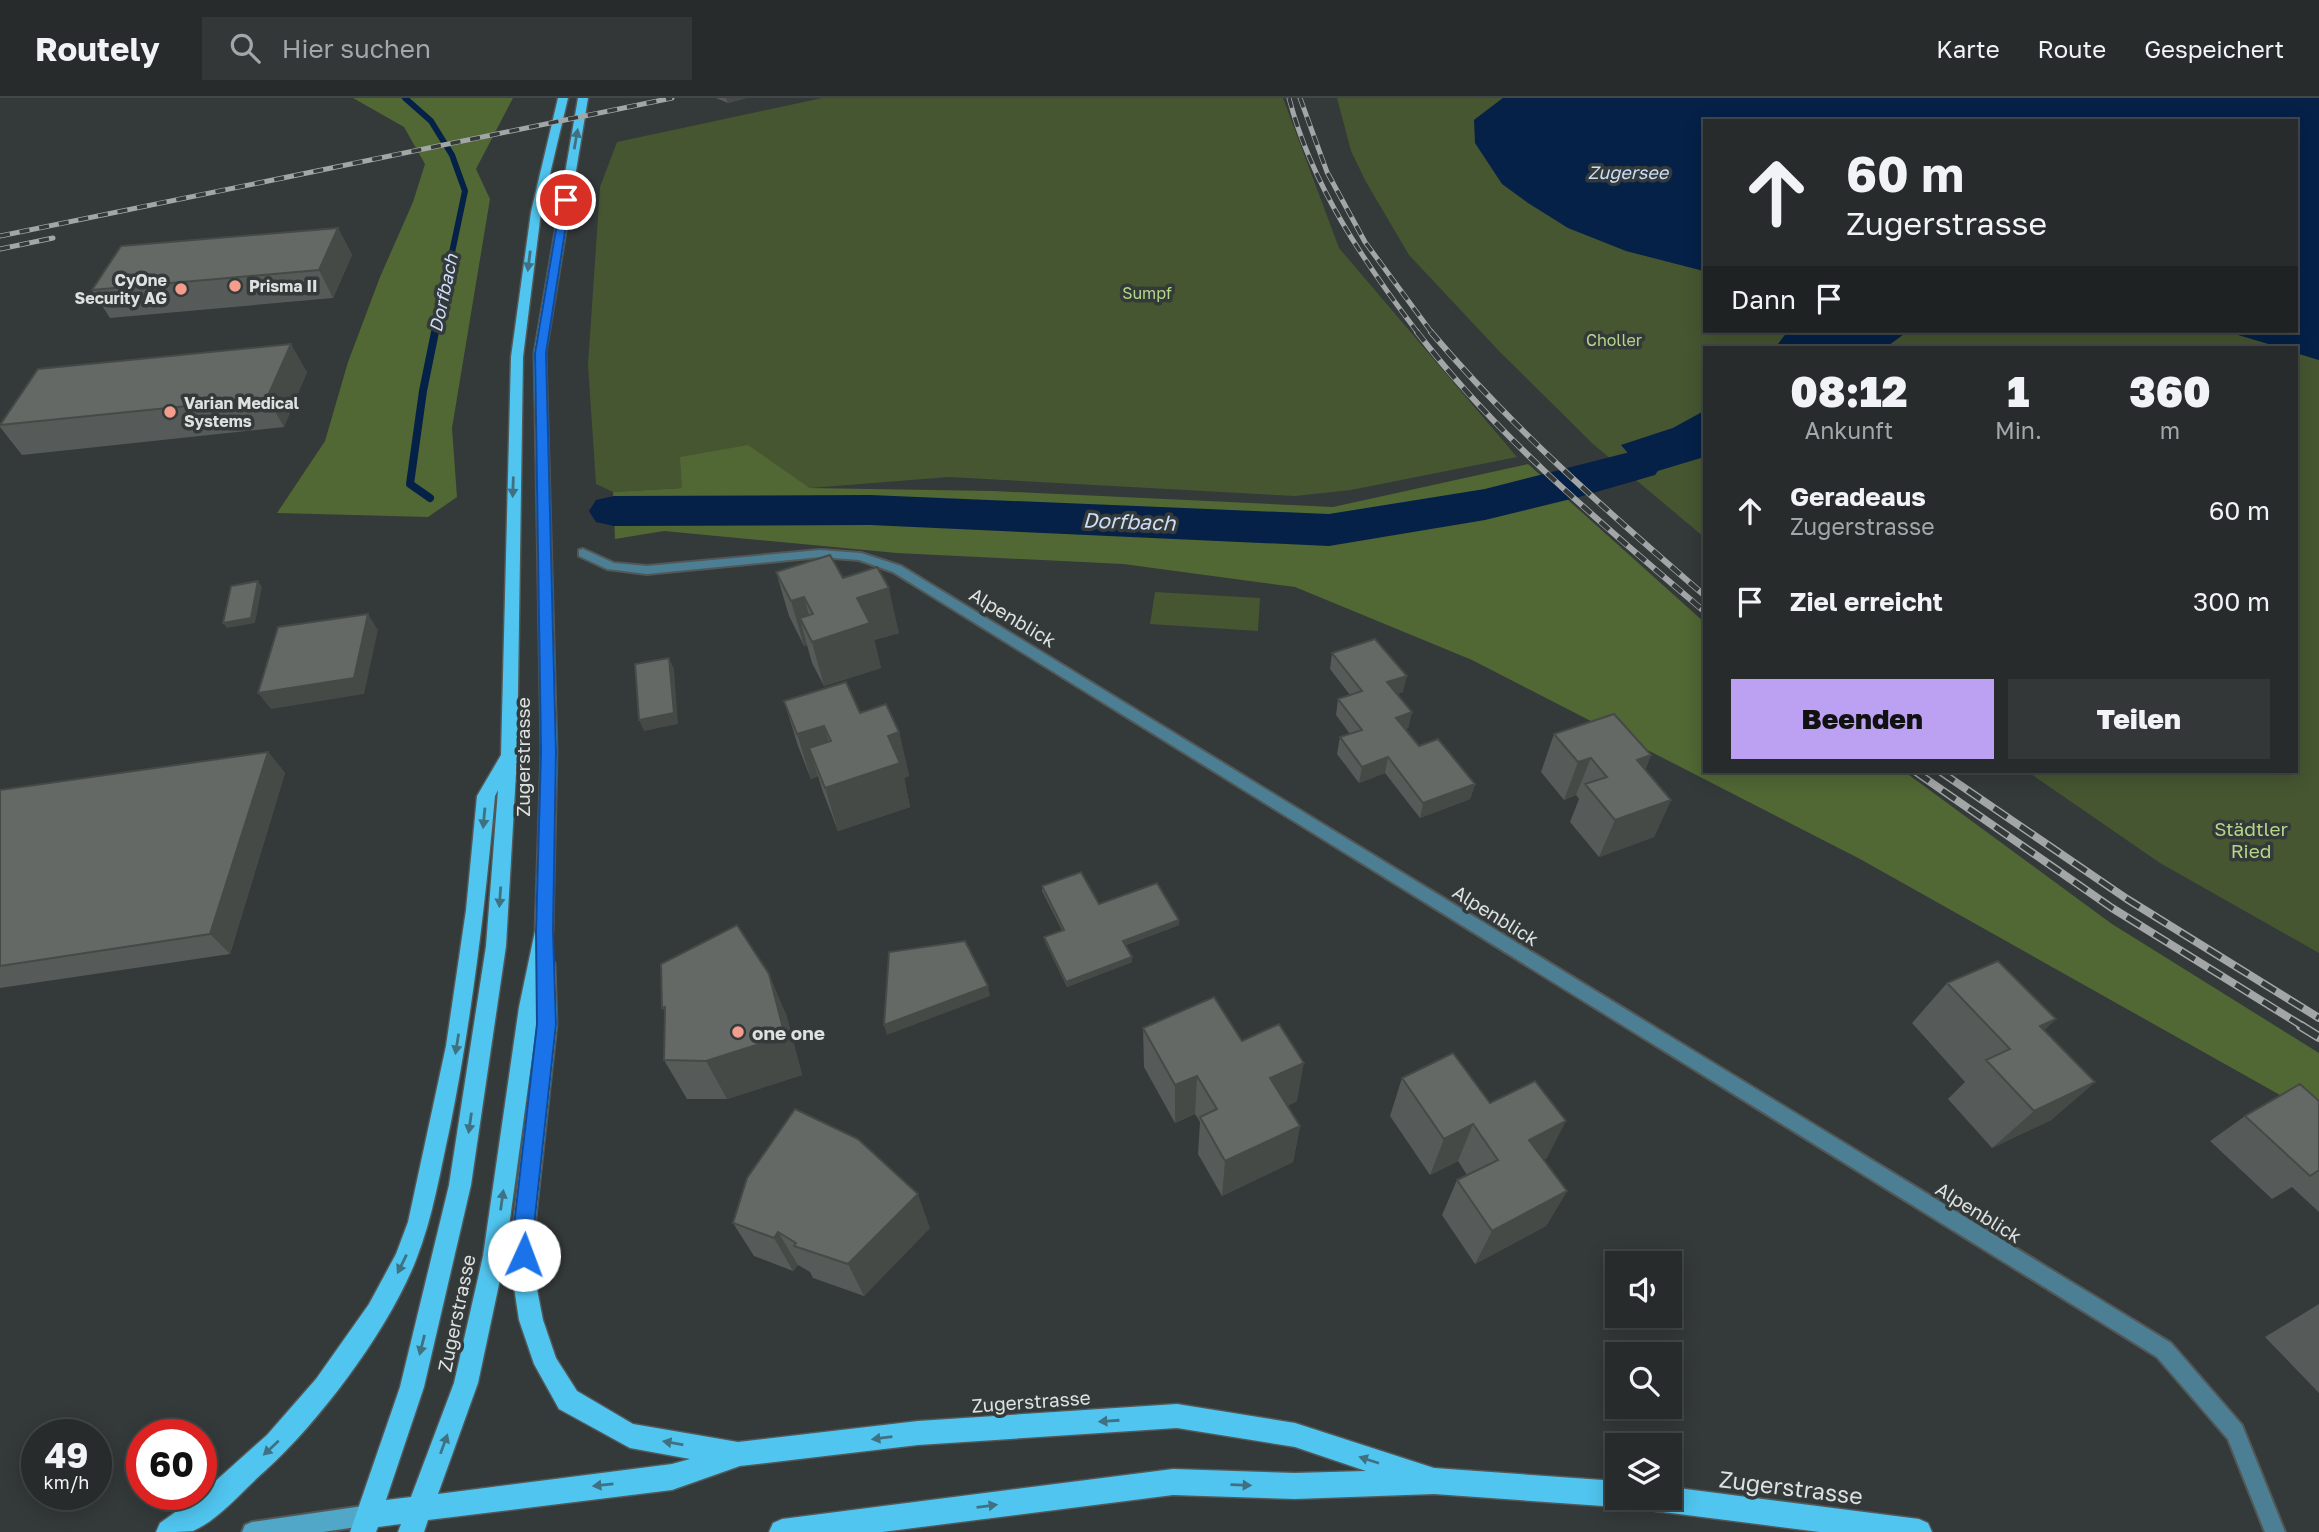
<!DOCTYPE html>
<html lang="de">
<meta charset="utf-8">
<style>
:root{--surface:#272b2b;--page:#333737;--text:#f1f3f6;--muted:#a4a7a9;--line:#434747;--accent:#bca0f2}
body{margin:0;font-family:"Golos Text",sans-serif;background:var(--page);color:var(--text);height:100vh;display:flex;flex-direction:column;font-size:26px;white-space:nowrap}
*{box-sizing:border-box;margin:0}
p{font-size:23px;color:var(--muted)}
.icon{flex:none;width:38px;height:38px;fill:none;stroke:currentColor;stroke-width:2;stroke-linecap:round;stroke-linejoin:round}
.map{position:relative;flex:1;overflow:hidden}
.side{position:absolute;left:1703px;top:248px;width:595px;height:427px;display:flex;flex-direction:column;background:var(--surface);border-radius:0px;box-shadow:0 4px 18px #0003,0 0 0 2px var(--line)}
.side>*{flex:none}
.guide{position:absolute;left:1703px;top:21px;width:595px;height:214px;border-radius:0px;box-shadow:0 4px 18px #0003,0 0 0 2px var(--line);background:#272b2b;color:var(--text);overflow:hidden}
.tools{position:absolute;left:1605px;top:1153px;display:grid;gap:14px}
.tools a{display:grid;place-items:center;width:77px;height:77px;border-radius:0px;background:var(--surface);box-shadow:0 4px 18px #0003,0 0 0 2px var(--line);font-size:35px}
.speed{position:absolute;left:21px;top:1321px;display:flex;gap:14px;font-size:35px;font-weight:700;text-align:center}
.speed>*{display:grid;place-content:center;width:91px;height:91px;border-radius:50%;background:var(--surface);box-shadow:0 4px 18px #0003,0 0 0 2px var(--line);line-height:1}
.speed small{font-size:18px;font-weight:400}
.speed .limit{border:10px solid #d22;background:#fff;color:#111}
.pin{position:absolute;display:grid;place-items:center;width:60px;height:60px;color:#fff;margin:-30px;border:4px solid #fff;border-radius:50%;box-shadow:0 2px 7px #0007}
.me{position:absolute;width:77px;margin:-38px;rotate:2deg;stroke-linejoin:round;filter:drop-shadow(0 0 5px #0008)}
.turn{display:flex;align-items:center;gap:24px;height:147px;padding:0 28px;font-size:32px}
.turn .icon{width:91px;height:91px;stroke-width:2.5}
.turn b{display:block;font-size:49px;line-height:60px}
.then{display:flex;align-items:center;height:66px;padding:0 28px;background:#0003;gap:14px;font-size:26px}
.eta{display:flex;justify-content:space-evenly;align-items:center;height:119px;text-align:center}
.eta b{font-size:42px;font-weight:800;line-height:49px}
.primary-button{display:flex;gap:14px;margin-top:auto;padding:14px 28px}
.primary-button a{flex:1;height:80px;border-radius:0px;background:var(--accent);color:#111;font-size:28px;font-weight:800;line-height:80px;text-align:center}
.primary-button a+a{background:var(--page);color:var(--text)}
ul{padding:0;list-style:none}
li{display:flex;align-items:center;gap:21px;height:91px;padding:0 28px}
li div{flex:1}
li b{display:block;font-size:26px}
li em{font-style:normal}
header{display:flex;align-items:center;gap:42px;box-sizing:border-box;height:98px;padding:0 35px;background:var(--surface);border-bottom:2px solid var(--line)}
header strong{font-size:33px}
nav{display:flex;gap:38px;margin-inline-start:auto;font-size:24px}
.search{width:490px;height:63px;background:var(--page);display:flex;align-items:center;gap:18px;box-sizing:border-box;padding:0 24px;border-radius:0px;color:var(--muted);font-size:26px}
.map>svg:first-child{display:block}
.green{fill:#465631}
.forest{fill:#516734}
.water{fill:#052148}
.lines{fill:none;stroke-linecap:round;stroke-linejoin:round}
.stream-far1{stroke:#052148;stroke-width:6}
.stream{stroke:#052148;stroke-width:8}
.river{fill:#052148;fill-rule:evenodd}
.street-casing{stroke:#525757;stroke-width:4}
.secondary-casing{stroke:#525757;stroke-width:4}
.primary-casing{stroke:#525757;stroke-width:3}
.street{fill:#4c7f94;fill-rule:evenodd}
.secondary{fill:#50a7c7;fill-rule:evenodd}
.primary{fill:#50c5ef;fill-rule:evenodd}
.rail-far3-casing{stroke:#a2a6a6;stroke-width:5}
.rail-far2-casing{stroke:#a2a6a6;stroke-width:6}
.rail-far1-casing{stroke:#a2a6a6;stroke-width:8}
.rail-casing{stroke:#a2a6a6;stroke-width:10}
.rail-far3{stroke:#343939;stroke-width:3.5;stroke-dasharray:10;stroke-linecap:butt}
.rail-far2{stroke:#343939;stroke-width:4.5;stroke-dasharray:12;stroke-linecap:butt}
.rail-far1{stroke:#343939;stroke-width:5;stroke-dasharray:16;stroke-linecap:butt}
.rail{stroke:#343939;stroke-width:7;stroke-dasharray:20;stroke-linecap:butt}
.wall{fill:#565a58}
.shaded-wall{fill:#464a47}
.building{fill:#646966;stroke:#464a47;stroke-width:2}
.oneway{fill:#3f7182}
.route{fill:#1a73e8;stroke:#114b97;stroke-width:2}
.poi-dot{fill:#f49d8d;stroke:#343939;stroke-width:2.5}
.labels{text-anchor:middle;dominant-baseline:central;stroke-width:7;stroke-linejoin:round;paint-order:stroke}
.far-poi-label{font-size:16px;font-weight:bold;fill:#dde1e0;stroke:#343939;text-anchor:start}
.far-park-label{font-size:16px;fill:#b4d788;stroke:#343939}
.far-water-label{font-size:18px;font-style:italic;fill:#caddf9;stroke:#343939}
.street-label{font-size:19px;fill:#dde1e0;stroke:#343939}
.park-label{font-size:19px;fill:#b4d788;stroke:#343939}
.poi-label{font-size:19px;font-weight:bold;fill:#dde1e0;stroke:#343939;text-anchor:start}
.water-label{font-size:21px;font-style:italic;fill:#caddf9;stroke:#343939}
.near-street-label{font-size:23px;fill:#dde1e0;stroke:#343939}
</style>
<header>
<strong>Routely</strong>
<div class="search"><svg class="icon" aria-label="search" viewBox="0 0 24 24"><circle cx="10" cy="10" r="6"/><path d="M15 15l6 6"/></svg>Hier suchen</div>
<nav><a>Karte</a><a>Route</a><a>Gespeichert</a></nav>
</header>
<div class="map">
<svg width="2319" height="1434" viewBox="0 0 2319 1434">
<rect width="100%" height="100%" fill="#343939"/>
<path class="green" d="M822 0H1283L1339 150 1517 359 1351 392 1295 398 949 379 810 390 747 347 682 390 613 394 596 386 588 267 600 89 617 44Z
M1337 0H1503L1474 22 1627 153 1704 173V233H1788L1775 250H1704V313L1673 330 1622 347 1654 374 1704 359V439L1593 346 1498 252 1409 157 1366 84 1351 53Z
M1908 233H2225L2282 250H1885Z
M2296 255 2319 262V855L2160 765 2028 674H2296Z
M1155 494 1260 500 1258 533 1150 526Z"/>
<path class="forest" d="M353 0H513L476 71 490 101 452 330 457 399 428 419 277 415 325 343 348 264 380 179 413 104 425 66 404 29Z
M748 347 810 390 994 393 1333 409 1528 366 1704 524V674H1905L2112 826 2319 955V1019L1860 761 1472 562 1295 489 1123 466 897 455 664 433 615 441 613 394 682 390 680 359Z"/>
<path class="water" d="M1503 0H2319V262L2296 255V250H2282L2225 233H2296V23H1704V173L1626 153 1568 130 1528 105 1502 86 1475 45 1474 22Z
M1788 233H1908L1885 250H1775Z
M1704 313V359L1654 374 1638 367 1621 347 1673 330Z"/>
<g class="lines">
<path class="stream-far1" d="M405 0 431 23 452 57 465 93 435 235"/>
<path class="stream" d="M430 400 410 386 423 293 435 234"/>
<path class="river" d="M1638 352 1655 357 1662 367 1655 377 1579 399 1485 422 1329 448 870 427 614 428 596 424 589 413 596 402 614 398 870 397 1329 416 1485 391Z"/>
<defs>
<path id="street" d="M583 451 614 465 647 468 820 452 861 455 901 468 2171 1245 2242 1327 2285 1434H2265L2228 1341 2157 1259 893 474 859 462 820 459 647 476 607 471 579 458V452Z"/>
<path id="secondary" d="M370 1407 377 1410 380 1417 377 1424 370 1427 323 1434H242L245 1427 252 1424Z"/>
<path id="primary" d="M558 0H568L541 114 523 259 517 658 506 848 471 1087 424 1289 386 1402 411 1399 454 1285 483 1158 519 909 535 833 541 654 534 255 578 0H588L546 255 557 654 553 833 549 858 555 865 557 926 536 1119 534 1176 543 1222 556 1260 577 1293 633 1326 738 1344 918 1323 1177 1306 1295 1325 1434 1370 1617 1383V1400H1628L1626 1405 1617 1409 1434 1396 1295 1401 1173 1397 882 1434H769L773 1425 782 1421 1173 1371 1295 1375 1366 1373 1295 1349 1177 1330 918 1347 740 1368 672 1392 428 1422 424 1434H398L401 1426 378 1429 376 1434H350L400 1289 449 1087 486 848 498 692 495 698C485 809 472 919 450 1029 440 1074 433 1119 416 1162 389 1231 321 1322 266 1372 244 1391 220 1421 193 1433 183 1434 167 1434 156 1434L160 1425 201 1396 267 1337 316 1281 369 1206 396 1156 408 1124 446 948 466 812 477 698 501 657 511 259 531 114ZM537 923 514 1119 512 1176 519 1222 534 1266 559 1311 630 1350 690 1361 672 1366 438 1396 478 1285 505 1158Z
M1670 1389 1919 1421 1928 1425 1932 1434H1820L1655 1413 1646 1409 1642 1400H1670Z"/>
</defs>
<use href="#street" class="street-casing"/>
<use href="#secondary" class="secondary-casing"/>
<use href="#primary" class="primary-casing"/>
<use href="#street" class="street"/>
<use href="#secondary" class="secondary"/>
<use href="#primary" class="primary"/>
<defs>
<path id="rail-far3" d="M1289 0C1312 88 1364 164 1418 235
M1300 0 1327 74 1365 144 1432 235
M0 138 672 0
M0 151 53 140"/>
<path id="rail-far2" d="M1417 234C1498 340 1603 427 1704 513
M1431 234C1513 331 1608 414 1704 497"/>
<path id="rail-far1" d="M1916 674 2112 810 2304 929
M1941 674 2127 801 2319 920"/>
<path id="rail" d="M2301 928 2319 939"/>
</defs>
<use href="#rail-far3" class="rail-far3-casing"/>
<use href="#rail-far2" class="rail-far2-casing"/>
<use href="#rail-far1" class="rail-far1-casing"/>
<use href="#rail" class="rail-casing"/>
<use href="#rail-far3" class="rail-far3"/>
<use href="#rail-far2" class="rail-far2"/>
<use href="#rail-far1" class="rail-far1"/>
<use href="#rail" class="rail"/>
</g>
<path class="wall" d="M716 0H746L728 5Z
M338 130 352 157 333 200 110 220 92 192Z
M307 274 284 329 22 357 0 329V326Z
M776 474 843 480 899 535 874 542 881 570 824 588 812 565 807 547 804 548 789 518Z
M1332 555 1403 594 1397 596 1412 614 1408 630 1405 631 1419 648 1475 686 1470 701 1420 720 1385 675 1359 685 1337 656 1340 639 1350 636 1336 617 1338 601 1350 597 1330 571Z
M784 603 860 615 899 634 909 678 904 680 910 709 838 733 823 694 818 678 811 681 798 648Z
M1554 636 1651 657 1645 672 1671 702 1654 739 1599 759 1570 724 1579 701 1576 697 1564 702 1541 674Z
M268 654 285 675 230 856 0 890V692Z
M1042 788 1099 806 1179 822V827L1126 847 1132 864 1067 889 1045 844 1044 839 1062 832 1042 793Z
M1947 885 2056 921 2044 932 2095 984 2051 1022 1992 1050 1948 1001 1965 984 1912 925Z
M662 910 786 916 802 977 727 1001H687L664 962 665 913Z
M1143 930 1242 943 1297 1003 1287 1008 1300 1028 1293 1064 1222 1098 1198 1056 1200 1024 1195 1016 1175 1025 1144 969Z
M1402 980 1490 1005 1547 1060 1543 1062 1567 1093 1546 1128 1475 1166 1442 1117 1457 1082 1467 1077 1458 1063 1430 1077 1390 1018Z
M2319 1003V1114L2292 1089 2272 1101 2210 1043 2245 1018Z
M733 1125 930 1130 864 1198 813 1180 810 1174 798 1167 793 1173 754 1158Z
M2319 1206V1295L2265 1239Z"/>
<path class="shaded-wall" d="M726 0H746L728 5Z
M338 130 352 157 333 200 319 172Z
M291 246 307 274 284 329 267 300Z
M258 483 262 489 255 525 227 530 223 525Z
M889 490 899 535 874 542 881 570 824 588 812 544 800 520 807 547 804 548 791 503 804 499 816 542 857 500Z
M368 516 378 532 364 596 271 611 258 595Z
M669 560 674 571 678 626 644 633 639 622Z
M1407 578 1403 594 1384 601 1387 584Z
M1412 614 1408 630 1393 636 1396 620Z
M824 628 837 672 809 650 818 678 811 681 797 636Z
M899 634 909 678 904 680 910 709 838 733 825 690 888 638Z
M268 654 285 675 230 856 210 836Z
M1651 657 1635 695 1637 662Z
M1388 659 1385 675 1359 685 1362 669Z
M1591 660 1576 697 1564 702 1578 664Z
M1475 686 1470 701 1420 720 1423 705Z
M1671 702 1654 739 1599 759 1615 722Z
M1179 822V827L1123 848V843Z
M1132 859V864L1067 889 1066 884Z
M769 876 786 916 802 977 727 1001 706 963Z
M988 888 990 898 887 937 884 927Z
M2056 921 2015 960 2040 928Z
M1304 965 1297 1003 1265 1018 1270 980Z
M1197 978 1195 1016 1175 1025V987Z
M2095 984 2051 1022 1992 1050 2034 1013Z
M1566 1023 1547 1060 1511 1078 1529 1042Z
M1473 1026 1458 1063 1430 1077 1444 1041Z
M1300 1028 1293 1064 1222 1098 1225 1063Z
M1567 1093 1546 1128 1475 1166 1492 1133Z
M918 1096 930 1130 864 1198 848 1166Z
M778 1134 798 1167 793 1173 774 1140Z"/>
<path class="building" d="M338 130 319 172 92 192 121 148Z
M291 246 267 300 0 327 38 271Z
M830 457 843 480 877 469 889 490 857 500 870 525 812 544 800 520 813 516 804 499 791 503 776 474Z
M258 483 251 520 223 525 231 488Z
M368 516 354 580 258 595 278 529Z
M1375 541 1407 578 1387 584 1412 614 1396 620 1419 648 1438 641 1475 686 1423 705 1388 659 1362 669 1340 639 1362 632 1338 601 1362 593 1332 555Z
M669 560 674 615 639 622 635 566Z
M846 584 860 615 886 606 899 634 888 638 900 665 825 690 809 650 831 643 824 628 797 636 784 603Z
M1614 616 1651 657 1637 662 1671 702 1615 722 1585 686 1607 679 1591 660 1578 664 1554 636Z
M268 654 210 836 0 868V692Z
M1081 774 1099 806 1157 785 1179 822 1123 843 1132 859 1066 884 1044 839 1064 832 1042 788Z
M737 827 769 876 785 938 706 963 664 962 665 909 662 910 661 866Z
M965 843 988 888 884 927 889 854Z
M1998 863 2056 921 2040 928 2095 984 2034 1013 1986 962 2010 951 1947 885Z
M1214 899 1242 943 1279 926 1304 965 1270 980 1300 1028 1225 1063 1200 1019 1217 1011 1197 978 1175 987 1143 930Z
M1453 955 1490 1005 1535 983 1566 1023 1529 1042 1567 1093 1492 1133 1457 1082 1498 1062 1473 1026 1444 1041 1402 980Z
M2300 986 2319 1003V1072L2310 1078 2245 1018Z
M795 1011 858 1041 918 1096 848 1166 794 1148 796 1145 778 1134 774 1140 733 1125 747 1080Z"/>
<defs><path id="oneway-solid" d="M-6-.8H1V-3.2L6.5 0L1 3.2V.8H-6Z" transform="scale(1.75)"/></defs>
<g class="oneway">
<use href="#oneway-solid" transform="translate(576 41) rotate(-80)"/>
<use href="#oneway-solid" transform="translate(529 163) rotate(97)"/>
<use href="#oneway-solid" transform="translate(513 389) rotate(92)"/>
<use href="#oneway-solid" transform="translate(484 720) rotate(95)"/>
<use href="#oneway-solid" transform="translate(500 799) rotate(94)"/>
<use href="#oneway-solid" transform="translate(457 946) rotate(99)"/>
<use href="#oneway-solid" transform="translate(470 1025) rotate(98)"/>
<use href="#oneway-solid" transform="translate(502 1102) rotate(-82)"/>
<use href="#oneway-solid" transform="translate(402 1166) rotate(116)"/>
<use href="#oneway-solid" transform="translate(422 1247) rotate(104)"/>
<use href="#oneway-solid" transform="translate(1109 1323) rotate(176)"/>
<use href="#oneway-solid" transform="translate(882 1340) rotate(173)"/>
<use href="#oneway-solid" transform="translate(673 1345) rotate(-170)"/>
<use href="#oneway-solid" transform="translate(444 1346) rotate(-70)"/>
<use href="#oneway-solid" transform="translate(271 1350) rotate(137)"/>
<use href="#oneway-solid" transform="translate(1369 1362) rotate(-162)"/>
<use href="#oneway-solid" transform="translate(603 1387) rotate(174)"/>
<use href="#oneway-solid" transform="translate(1241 1387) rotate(2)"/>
<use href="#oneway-solid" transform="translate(987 1408) rotate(-7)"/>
</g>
<path class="route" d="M566 99 570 102 546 255 556 654 553 833 556 926 535 1119 534 1157 531 1164 524 1167 517 1164 514 1157 515 1119 537 926 536 833 541 654 535 255 561 102Z"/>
<g class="poi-dot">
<circle cx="235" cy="188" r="7"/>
<circle cx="181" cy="191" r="7"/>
<circle cx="170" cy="314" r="7"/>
<circle cx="738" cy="934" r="7"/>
</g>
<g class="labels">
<g class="far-poi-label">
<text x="167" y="182" text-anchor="end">CyOne<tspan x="167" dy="18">Security AG</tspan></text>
<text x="249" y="188">Prisma II</text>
<text x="184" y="305">Varian Medical<tspan x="184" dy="18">Systems</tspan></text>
</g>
<g class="far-park-label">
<text x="1147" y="195">Sumpf</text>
<text x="1614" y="242">Choller</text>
</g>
<g class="far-water-label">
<text x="1628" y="74">Zugersee</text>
<text transform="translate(443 195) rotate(-78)">Dorfbach</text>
</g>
<g class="street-label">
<text transform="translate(1013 519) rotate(31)">Alpenblick</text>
<text transform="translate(522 659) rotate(-90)">Zugerstrasse</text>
<text transform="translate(1496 817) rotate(32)">Alpenblick</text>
<text transform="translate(1979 1114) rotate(32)">Alpenblick</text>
<text transform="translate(456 1215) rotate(-78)">Zugerstrasse</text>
<text transform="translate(1031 1303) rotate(-4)">Zugerstrasse</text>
</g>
<g class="park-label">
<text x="2251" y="730">Städtler<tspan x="2251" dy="22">Ried</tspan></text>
</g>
<g class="poi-label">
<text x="752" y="934">one one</text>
</g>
<g class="water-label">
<text transform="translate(1129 423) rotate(2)">Dorfbach</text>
</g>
<g class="near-street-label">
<text transform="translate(1791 1389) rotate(7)">Zugerstrasse</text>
</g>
</g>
</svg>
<div class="tools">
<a><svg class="icon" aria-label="sound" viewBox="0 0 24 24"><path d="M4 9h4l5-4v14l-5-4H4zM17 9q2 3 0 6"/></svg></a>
<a><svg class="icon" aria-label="search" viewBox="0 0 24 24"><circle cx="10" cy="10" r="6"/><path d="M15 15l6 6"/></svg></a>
<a><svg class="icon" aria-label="layers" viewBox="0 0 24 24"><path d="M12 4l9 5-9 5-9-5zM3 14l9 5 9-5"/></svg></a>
</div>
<div class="speed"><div>49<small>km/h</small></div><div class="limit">60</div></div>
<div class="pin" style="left:566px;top:102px;background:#d93025"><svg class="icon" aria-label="arrive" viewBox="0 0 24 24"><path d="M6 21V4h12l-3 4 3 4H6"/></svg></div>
<svg class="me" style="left:524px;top:1157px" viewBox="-20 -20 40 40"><circle r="19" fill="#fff"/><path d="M0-13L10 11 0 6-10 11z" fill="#1a73e8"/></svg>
<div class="guide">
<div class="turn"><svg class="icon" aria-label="ahead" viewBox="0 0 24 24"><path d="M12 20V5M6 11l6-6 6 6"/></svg><div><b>60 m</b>Zugerstrasse</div></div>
<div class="then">Dann<svg class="icon" aria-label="arrive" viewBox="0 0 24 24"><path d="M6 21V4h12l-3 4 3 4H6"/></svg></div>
</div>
<section class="side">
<div class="eta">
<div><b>08:12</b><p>Ankunft</p></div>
<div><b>1</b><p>Min.</p></div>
<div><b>360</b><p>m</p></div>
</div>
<ul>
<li><svg class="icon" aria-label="ahead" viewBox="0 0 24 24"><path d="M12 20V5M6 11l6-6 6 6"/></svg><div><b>Geradeaus</b><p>Zugerstrasse</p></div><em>60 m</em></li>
<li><svg class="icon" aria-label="arrive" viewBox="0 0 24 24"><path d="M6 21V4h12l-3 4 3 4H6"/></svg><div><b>Ziel erreicht</b></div><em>300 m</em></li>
</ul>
<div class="primary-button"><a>Beenden</a><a>Teilen</a></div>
</section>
</div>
